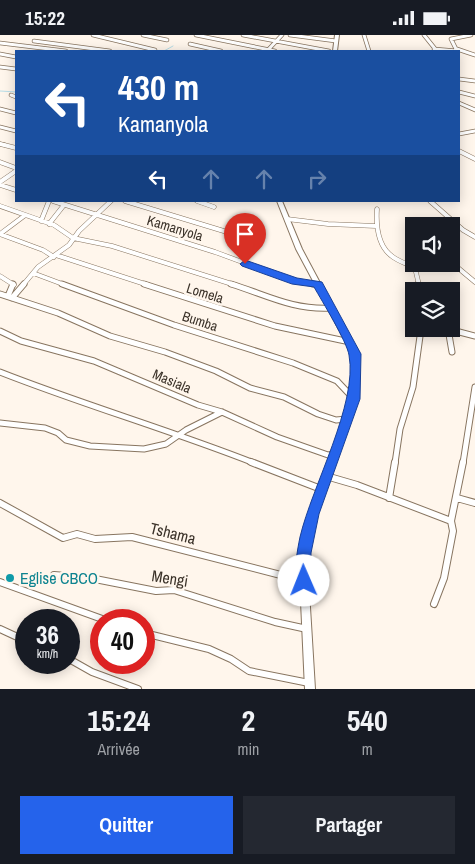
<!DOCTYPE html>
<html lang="fr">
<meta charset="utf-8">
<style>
:root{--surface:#171b24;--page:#242831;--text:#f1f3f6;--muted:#9ea1a6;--accent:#2563eb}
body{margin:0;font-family:"Archivo Narrow",sans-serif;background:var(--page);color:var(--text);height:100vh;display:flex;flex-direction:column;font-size:19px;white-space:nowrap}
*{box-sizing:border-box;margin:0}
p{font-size:16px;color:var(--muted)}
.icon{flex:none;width:28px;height:28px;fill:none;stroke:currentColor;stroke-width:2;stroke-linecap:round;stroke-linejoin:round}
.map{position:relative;height:654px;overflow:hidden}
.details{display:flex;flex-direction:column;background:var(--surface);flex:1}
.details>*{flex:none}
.guide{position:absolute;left:15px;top:15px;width:445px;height:152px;border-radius:0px;box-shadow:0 2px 12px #0003;background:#1a4fa0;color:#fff;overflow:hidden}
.tools{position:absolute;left:405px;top:182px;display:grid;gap:10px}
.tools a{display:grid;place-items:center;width:55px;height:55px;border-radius:0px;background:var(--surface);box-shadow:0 2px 12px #0003;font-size:25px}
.speed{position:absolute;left:15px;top:574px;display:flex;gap:10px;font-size:25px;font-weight:700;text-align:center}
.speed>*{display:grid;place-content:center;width:65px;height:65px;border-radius:50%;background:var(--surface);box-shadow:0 2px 12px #0003;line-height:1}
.speed small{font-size:12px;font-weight:400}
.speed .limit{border:8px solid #d22;background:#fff;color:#111}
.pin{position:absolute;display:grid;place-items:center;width:42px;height:42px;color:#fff;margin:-51px -21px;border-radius:50% 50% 50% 0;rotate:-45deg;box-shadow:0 0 5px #0007}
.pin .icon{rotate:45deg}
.me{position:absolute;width:55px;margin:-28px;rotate:359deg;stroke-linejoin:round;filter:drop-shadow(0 0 4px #0008)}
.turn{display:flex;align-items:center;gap:18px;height:105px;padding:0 20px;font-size:22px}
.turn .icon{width:65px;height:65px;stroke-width:2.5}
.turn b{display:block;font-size:35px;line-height:42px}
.lanes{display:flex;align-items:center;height:48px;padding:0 20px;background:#0003;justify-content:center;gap:25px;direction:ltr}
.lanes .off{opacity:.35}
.eta{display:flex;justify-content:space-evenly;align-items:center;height:85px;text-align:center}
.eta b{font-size:30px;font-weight:700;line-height:35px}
.cta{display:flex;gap:10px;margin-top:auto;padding:10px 20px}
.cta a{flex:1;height:58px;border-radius:0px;background:var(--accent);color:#fff;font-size:20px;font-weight:700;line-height:58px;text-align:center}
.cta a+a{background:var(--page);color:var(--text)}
.status{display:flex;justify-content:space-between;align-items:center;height:35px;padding:0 25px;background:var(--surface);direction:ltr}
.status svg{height:14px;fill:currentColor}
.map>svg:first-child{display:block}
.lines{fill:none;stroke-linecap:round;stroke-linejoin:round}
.stream{stroke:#b8dee8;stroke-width:1}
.minor-far3-casing{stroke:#887560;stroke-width:4.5}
.minor-far2-casing{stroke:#887560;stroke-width:5}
.minor-far1-casing{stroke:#887560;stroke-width:7}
.minor-casing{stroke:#887560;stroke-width:8}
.tertiary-casing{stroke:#887560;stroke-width:2}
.minor-far3{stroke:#fff;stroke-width:3}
.minor-far2{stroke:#fff;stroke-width:4}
.minor-far1{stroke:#fff;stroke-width:5}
.minor{stroke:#fff;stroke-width:6}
.tertiary{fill:#fff;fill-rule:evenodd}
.route{fill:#2563eb;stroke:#184099}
.culture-dot{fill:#0f9aa8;stroke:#fff6ec;stroke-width:2}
.labels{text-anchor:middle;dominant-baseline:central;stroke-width:5;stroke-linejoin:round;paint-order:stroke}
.street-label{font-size:14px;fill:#3b3229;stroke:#fff6ec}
.near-street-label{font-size:16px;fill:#3b3229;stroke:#fff6ec}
.near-culture-label{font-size:16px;fill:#0d838f;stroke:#fff6ec;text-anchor:start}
</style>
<div class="status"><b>15:22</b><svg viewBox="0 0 49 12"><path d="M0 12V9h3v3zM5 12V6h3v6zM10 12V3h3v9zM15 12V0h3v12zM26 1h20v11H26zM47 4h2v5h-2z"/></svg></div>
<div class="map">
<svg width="475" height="654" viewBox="0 0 475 654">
<rect width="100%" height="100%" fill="#fff6ec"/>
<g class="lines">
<path class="stream" d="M164 16 173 11
M0 56 16 57"/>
<defs>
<path id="minor-far3" d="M93 0 155 15
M143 0 167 5
M196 0 275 16
M243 0 329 16
M290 0 336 6
M364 0 369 16
M424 0 436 15
M34 6 110 16
M0 8 66 16
M190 9 221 16
M434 14 457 16 451 4 471 0
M457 14 475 20
M267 16 282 0
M0 19 16 22
M0 32 16 34
M459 44 475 46
M459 57 475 61
M11 60 16 62
M459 68 475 75
M0 74 16 78
M0 92 16 96
M459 99 475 96
M0 109 5 110"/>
<path id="minor-far2" d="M0 109 16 113
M459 116 475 124
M0 127 16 133
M0 147 16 136
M0 150 16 155
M53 166 215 217 296 247 318 249
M125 166 250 204
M197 166 214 172
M430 166 463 195 475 202
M0 171 54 190 73 203 112 211 235 250
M377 174C376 190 378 212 393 222 400 227 408 229 415 233L419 250
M24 181 0 199 43 215 54 222
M287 184 328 189 376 191
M41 186 49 166
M49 189 64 170
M56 220 148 250
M451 227 475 247
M33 238 65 250
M0 241 14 250
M23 250 38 232 69 210 79 196 111 166"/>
<path id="minor-far1" d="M62 249 174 290 293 328 337 346 354 364
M144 249 275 291 350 307
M231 249C267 260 292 275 331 273
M313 249H318
M418 249 420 256
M0 259 58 278 110 301 165 317 216 336 250 353 284 362 318 379 336 385 347 384
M8 261 13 249
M12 263 24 249
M448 294 475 301
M448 294 452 317
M0 296 21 306 94 326 198 370 222 377 277 402 328 420 334 419
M0 337C84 370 170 395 254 428
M0 388 45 393 58 398 66 405 90 411 144 414 166 409 186 395 222 377
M395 428 400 394 413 352 421 294
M463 428 475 352"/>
<path id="minor" d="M251 427 321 454
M326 441 357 450 451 486
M389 463 395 427
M457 463 475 468
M0 468 63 503 77 499 95 504 132 502 304 546
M54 540 90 543 156 556 174 555 275 587 307 594
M0 547 105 585
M434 569 444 543 453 496 451 486 463 427
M0 594 26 606
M144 598 209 614 231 624 249 636 309 648
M69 624 92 637 138 654"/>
<path id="tertiary" d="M335 0H339L337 16H333Z
M277 166H282L302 214 358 319 357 364 317 479 307 523 315 654H305L299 523 309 479 351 364 352 319 296 214Z"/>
</defs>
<use href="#minor-far3" class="minor-far3-casing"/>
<use href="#minor-far2" class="minor-far2-casing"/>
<use href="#minor-far1" class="minor-far1-casing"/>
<use href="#minor" class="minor-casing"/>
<use href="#tertiary" class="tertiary-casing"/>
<use href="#minor-far3" class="minor-far3"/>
<use href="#minor-far2" class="minor-far2"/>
<use href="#minor-far1" class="minor-far1"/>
<use href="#minor" class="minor"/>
<use href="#tertiary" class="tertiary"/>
</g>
<path class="route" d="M245 225 297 243 322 247 361 319 360 364 319 479 311 518V546L309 551 304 553 299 551C293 537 297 517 300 502 312 451 358 369 349 320 347 307 322 266 314 252L292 249 242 231 240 229Z"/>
<circle class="culture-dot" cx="10" cy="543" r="5"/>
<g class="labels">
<g class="street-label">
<text transform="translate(175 193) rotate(17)">Kamanyola</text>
<text transform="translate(205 258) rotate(17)">Lomela</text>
<text transform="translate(200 286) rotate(18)">Bumba</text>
<text transform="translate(172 346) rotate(23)">Masiala</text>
</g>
<g class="near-street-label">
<text transform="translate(173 498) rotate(14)">Tshama</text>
<text transform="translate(170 543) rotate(9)">Mengi</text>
</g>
<g class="near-culture-label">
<text x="20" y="543">Eglise CBCO</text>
</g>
</g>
</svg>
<div class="tools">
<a><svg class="icon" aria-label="sound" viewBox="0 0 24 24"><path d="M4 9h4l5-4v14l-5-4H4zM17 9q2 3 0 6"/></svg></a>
<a><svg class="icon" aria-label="layers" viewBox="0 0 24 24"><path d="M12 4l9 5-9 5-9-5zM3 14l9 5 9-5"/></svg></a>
</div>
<div class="speed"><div>36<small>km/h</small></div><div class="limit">40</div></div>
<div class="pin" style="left:245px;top:229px;background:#d93025"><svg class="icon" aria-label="arrive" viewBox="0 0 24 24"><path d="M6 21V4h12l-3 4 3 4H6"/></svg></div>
<svg class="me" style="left:304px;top:546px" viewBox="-20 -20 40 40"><circle r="19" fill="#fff"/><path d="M0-13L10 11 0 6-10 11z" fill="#2563eb"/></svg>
<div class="guide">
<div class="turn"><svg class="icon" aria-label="left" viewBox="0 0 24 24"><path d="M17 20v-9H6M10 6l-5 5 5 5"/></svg><div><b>430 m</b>Kamanyola</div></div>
<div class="lanes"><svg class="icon" aria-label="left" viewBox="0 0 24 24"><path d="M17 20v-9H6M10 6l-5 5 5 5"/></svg><svg class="icon off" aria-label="ahead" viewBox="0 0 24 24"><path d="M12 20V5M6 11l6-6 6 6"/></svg><svg class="icon off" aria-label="ahead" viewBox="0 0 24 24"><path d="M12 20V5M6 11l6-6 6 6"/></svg><svg class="icon off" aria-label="right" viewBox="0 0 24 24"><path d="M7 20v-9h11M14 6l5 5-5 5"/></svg></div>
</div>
</div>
<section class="details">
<div class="eta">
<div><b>15:24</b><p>Arrivée</p></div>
<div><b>2</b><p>min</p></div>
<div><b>540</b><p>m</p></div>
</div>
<div class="cta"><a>Quitter</a><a>Partager</a></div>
</section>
